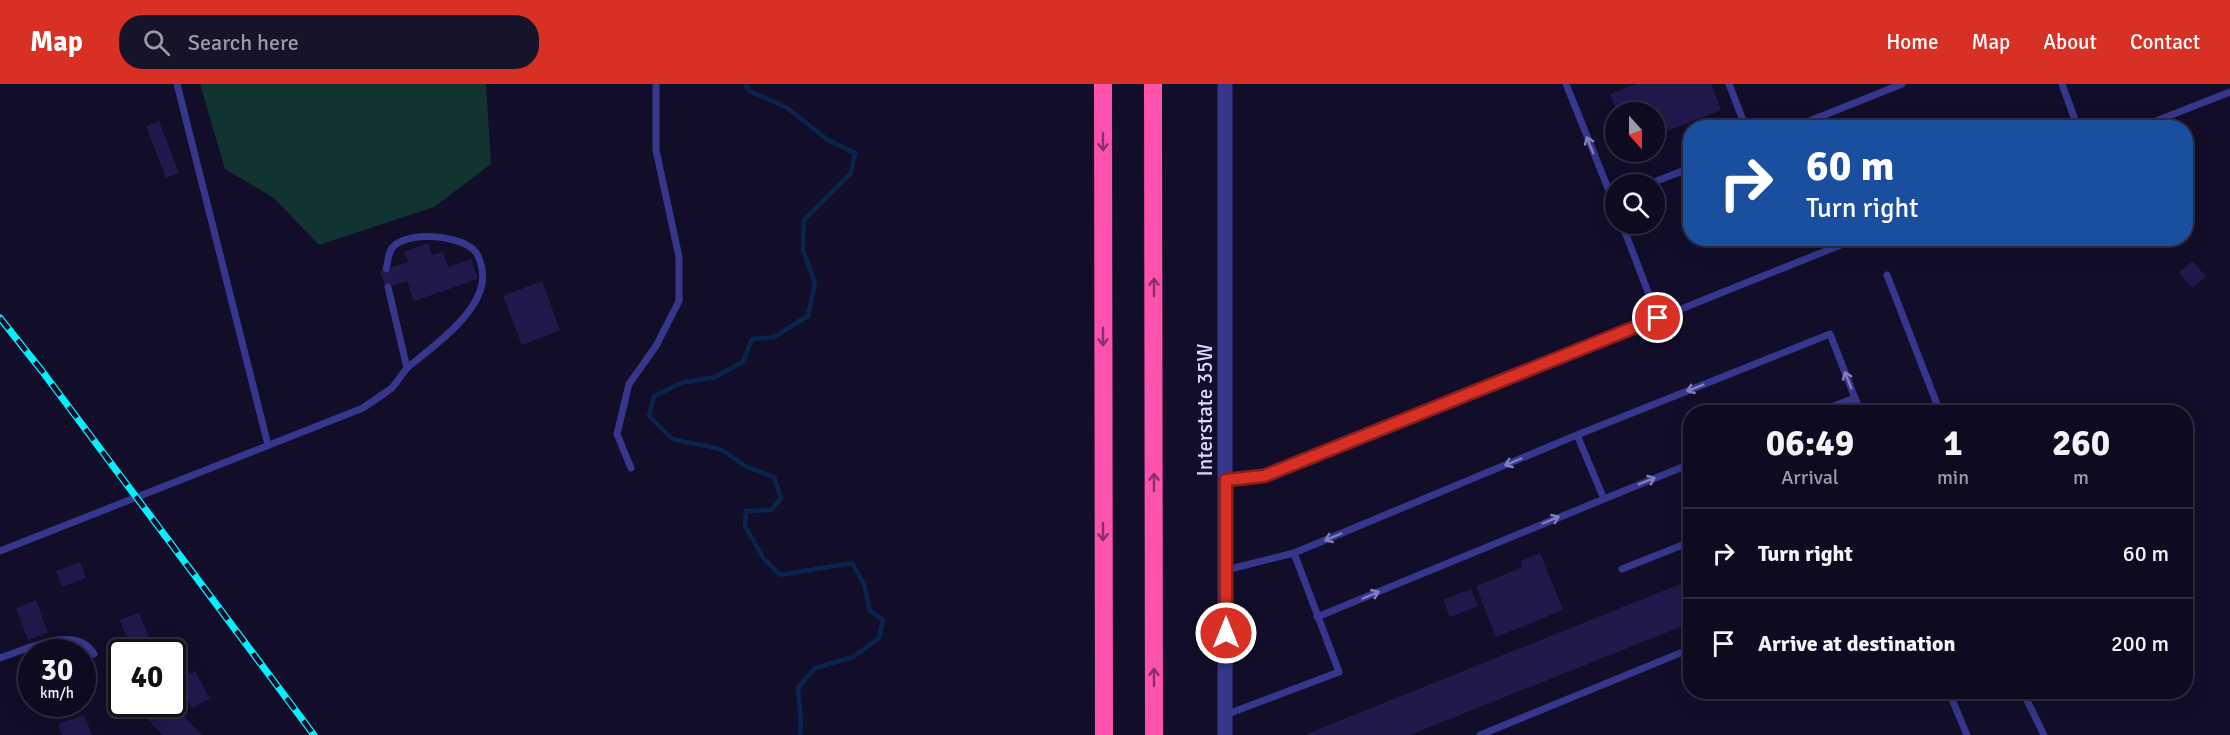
<!DOCTYPE html>
<style>
:root{--surface:#0e0a20;--page:#171329;--text:#f1f3f6;--muted:#9b9aa5;--line:#2e2b3e;--accent:#d93025}
body{margin:0;font-family:Signika,sans-serif;background:var(--page);color:var(--text);height:100vh;display:flex;flex-direction:column;font-size:22px;white-space:nowrap}
*{box-sizing:border-box;margin:0}
p{font-size:20px;color:var(--muted)}
.icon{flex:none;width:33px;height:33px;fill:none;stroke:currentColor;stroke-width:2;stroke-linecap:round;stroke-linejoin:round}
.map{position:relative;flex:1;overflow:hidden}
.details{position:absolute;left:1683px;top:321px;width:510px;height:294px;display:flex;flex-direction:column;background:var(--surface);border-radius:24px;box-shadow:0 6px 24px #0002,0 0 0 2px var(--line)}
.details>*{flex:none}
.hud{position:absolute;left:1683px;top:36px;width:510px;height:126px;border-radius:24px;box-shadow:0 6px 24px #0002,0 0 0 2px var(--line);background:#1a4fa0;color:#fff;overflow:hidden}
.needle{width:39px;rotate:159deg}
.buttons{position:absolute;left:1605px;top:18px;display:grid;gap:12px}
.buttons a{display:grid;place-items:center;width:60px;height:60px;border-radius:50%;background:var(--surface);box-shadow:0 6px 24px #0002,0 0 0 2px var(--line);font-size:30px}
.speed{position:absolute;left:18px;top:555px;display:flex;gap:12px;font-size:30px;font-weight:700;text-align:center}
.speed>*{display:grid;place-content:center;width:78px;height:78px;border-radius:50%;background:var(--surface);box-shadow:0 6px 24px #0002,0 0 0 2px var(--line);line-height:1}
.speed small{font-size:15px;font-weight:400}
.speed .limit{border:3px solid #111;border-radius:9px;background:#fff;color:#111}
.pin{position:absolute;display:grid;place-items:center;width:51px;height:51px;color:#fff;margin:-26px;border:3px solid #fff;border-radius:50%;box-shadow:0 2px 6px #0007}
.me{position:absolute;width:66px;margin:-33px;rotate:0deg;stroke-linejoin:round;filter:drop-shadow(0 0 4px #0008)}
.turn{display:flex;align-items:center;gap:21px;height:126px;padding:0 24px;font-size:27px}
.turn .icon{width:78px;height:78px;stroke-width:2.5}
.turn b{display:block;font-size:42px;line-height:51px}
.eta{display:flex;justify-content:space-evenly;align-items:center;height:102px;text-align:center}
.eta b{font-size:36px;font-weight:700;line-height:42px}
ul{padding:0;list-style:none}
li{display:flex;align-items:center;gap:18px;height:90px;padding:0 24px;border-top:2px solid var(--line)}
li div{flex:1}
li b{display:block;font-size:22px}
li em{font-style:normal}
header{display:flex;align-items:center;gap:36px;box-sizing:border-box;height:84px;padding:0 30px;background:var(--accent);color:#fff}
header strong{font-size:28px}
nav{display:flex;gap:33px;margin-inline-start:auto;font-size:21px}
.search{width:420px;height:54px;background:var(--page);display:flex;align-items:center;gap:15px;box-sizing:border-box;padding:0 21px;border-radius:24px;color:var(--muted);font-size:22px}
.map>svg:first-child{display:block}
.green{fill:#113431}
.lines{fill:none;stroke-linecap:round;stroke-linejoin:round}
.stream{stroke:#09254e;stroke-width:4.5}
.building{fill:#21194c}
.service{stroke:#36368c;stroke-width:7}
.tertiary{stroke:#36368c;stroke-width:15}
.motorway{stroke:#ff52ac;stroke-width:18}
.rail-casing{stroke:#03f0ff;stroke-width:7}
.rail{stroke:#120e2a;stroke-width:4.5;stroke-dasharray:14;stroke-linecap:butt}
.oneway{stroke:#88306b}
.oneway2{stroke:#807ec0}
.route-casing{stroke:#8d1f18;stroke-width:15}
.route{stroke:#d93025;stroke-width:10}
.labels{text-anchor:middle;dominant-baseline:central;stroke-width:6;stroke-linejoin:round;paint-order:stroke}
.street-label{font-size:21px;fill:#dad7ff;stroke:#120e2a}
</style>
<header>
<strong>Map</strong>
<div class="search"><svg class="icon" aria-label="search" viewBox="0 0 24 24"><circle cx="10" cy="10" r="6"/><path d="M15 15l6 6"/></svg>Search here</div>
<nav><a>Home</a><a>Map</a><a>About</a><a>Contact</a></nav>
</header>
<div class="map">
<svg width="2230" height="651" viewBox="0 0 2230 651">
<rect width="100%" height="100%" fill="#120e2a"/>
<path class="green" d="M200 0H486L491 80 434 123 319 161 274 114 225 85Z"/>
<g class="lines">
<path class="stream" d="M745 0 749 7 786 23 828 56 855 69 851 89 804 136 803 166 815 199 808 232 774 253 752 255 743 278 715 293 681 299 654 312 649 332 672 355 720 365 747 383 774 393 781 414 771 426 746 427 745 442 764 475 780 491 852 479 864 500 870 527 883 536 879 554 853 573 815 584 798 604 801 636 800 651"/>
</g>
<path class="building" d="M1636 0H1711L1721 26 1654 52V28H1617L1610 10Z
M159 37 179 89 166 94 146 42Z
M428 159 432 171 443 168 448 183 471 175 478 195 414 217 407 197 386 204 380 187 408 178 404 168Z
M2193 177 2206 193 2192 204 2179 188Z
M542 197 560 246 522 261 503 212Z
M1540 469 1563 526 1496 553 1476 502 1523 483 1521 477Z
M80 478 86 494 62 503 56 487Z
M1690 496V539L1410 651H1304Z
M1471 505 1478 522 1450 533 1443 516Z
M36 516 48 549 28 556 16 524Z
M139 529 150 556 131 564 120 536Z
M195 587 210 615 192 624 177 596Z
M160 620H172L202 651H163L146 634Z
M84 631 92 651H62L58 640Z"/>
<g class="lines">
<path class="service" d="M177 0 268 361
M1566 0 1616 124
M1729 0 1746 44
M2062 0 2078 44
M1792 44 1902 0
M2138 44 2230 8
M1649 100 1690 84
M1622 140 1658 234
M386 185C388 179 388 169 392 164 407 146 458 151 474 166 481 173 484 190 482 200 475 234 432 263 407 284L388 203
M1887 191 1940 328
M1855 314 1861 328
M1577 351 1830 250 1855 314 1818 328
M631 384 617 350 629 300 656 262 679 217V173L656 66V0
M1226 396 1265 392 1858 154
M1604 415 1690 380
M0 467 363 324 392 304 407 284
M1622 485 1690 458
M1226 486 1294 469 1577 351 1604 415 1317 533
M0 574C26 566 76 539 94 570
M1949 608 1967 651
M2023 608 2044 651
M1225 631 1339 588 1294 469
M1480 651 1690 565"/>
<path class="tertiary" d="M1225 0V651"/>
<path class="motorway" d="M1103 0 1104 651
M1153 0 1154 651"/>
<defs>
<path id="rail" d="M0 234 42 287 314 651"/>
</defs>
<use href="#rail" class="rail-casing"/>
<use href="#rail" class="rail"/>
</g>
<defs><path id="oneway-shaft" d="M-6 0H5M1.5-3L5.5 0L1.5 3" fill="none" stroke-width="1.6" stroke-linecap="round" stroke-linejoin="round" transform="scale(1.5)"/></defs>
<g class="oneway">
<use href="#oneway-shaft" transform="translate(1103 58) rotate(90)"/>
<use href="#oneway-shaft" transform="translate(1154 203) rotate(-90)"/>
<use href="#oneway-shaft" transform="translate(1103 253) rotate(90)"/>
<use href="#oneway-shaft" transform="translate(1154 398) rotate(-90)"/>
<use href="#oneway-shaft" transform="translate(1103 448) rotate(90)"/>
<use href="#oneway-shaft" transform="translate(1154 593) rotate(-90)"/>
</g>
<g class="oneway2">
<use href="#oneway-shaft" transform="translate(1590 61) rotate(-112)"/>
<use href="#oneway-shaft" transform="translate(1848 296) rotate(-112)"/>
<use href="#oneway-shaft" transform="translate(1695 304) rotate(158)"/>
<use href="#oneway-shaft" transform="translate(1513 378) rotate(157)"/>
<use href="#oneway-shaft" transform="translate(1647 397) rotate(-22)"/>
<use href="#oneway-shaft" transform="translate(1551 436) rotate(-23)"/>
<use href="#oneway-shaft" transform="translate(1333 453) rotate(157)"/>
<use href="#oneway-shaft" transform="translate(1371 511) rotate(-23)"/>
</g>
<g class="lines">
<defs>
<path id="route" d="M1226 549V396L1264 392 1658 234"/>
</defs>
<use href="#route" class="route-casing"/>
<use href="#route" class="route"/>
</g>
<g class="labels">
<g class="street-label">
<text transform="translate(1205 326) rotate(-90)">Interstate 35W</text>
</g>
</g>
</svg>
<div class="buttons">
<a><svg class="needle" viewBox="-14 -14 28 28"><path d="M0-13l5 13h-10z" fill="#e53935"/><path d="M0 13l5-13h-10z" fill="#9b9aa5"/></svg></a>
<a><svg class="icon" aria-label="search" viewBox="0 0 24 24"><circle cx="10" cy="10" r="6"/><path d="M15 15l6 6"/></svg></a>
</div>
<div class="speed"><div>30<small>km/h</small></div><div class="limit">40</div></div>
<div class="pin" style="left:1658px;top:234px;background:#d93025"><svg class="icon" aria-label="arrive" viewBox="0 0 24 24"><path d="M6 21V4h12l-3 4 3 4H6"/></svg></div>
<svg class="me" style="left:1226px;top:549px" viewBox="-20 -20 40 40"><circle r="17" fill="#d93025" stroke="#fff" stroke-width="3"/><path d="M0-11L8 9 0 5-8 9z" fill="#fff"/></svg>
<div class="hud">
<div class="turn"><svg class="icon" aria-label="right" viewBox="0 0 24 24"><path d="M7 20v-9h11M14 6l5 5-5 5"/></svg><div><b>60 m</b>Turn right</div></div>
</div>
<section class="details">
<div class="eta">
<div><b>06:49</b><p>Arrival</p></div>
<div><b>1</b><p>min</p></div>
<div><b>260</b><p>m</p></div>
</div>
<ul>
<li><svg class="icon" aria-label="right" viewBox="0 0 24 24"><path d="M7 20v-9h11M14 6l5 5-5 5"/></svg><div><b>Turn right</b></div><em>60 m</em></li>
<li><svg class="icon" aria-label="arrive" viewBox="0 0 24 24"><path d="M6 21V4h12l-3 4 3 4H6"/></svg><div><b>Arrive at destination</b></div><em>200 m</em></li>
</ul>
</section>
</div>
